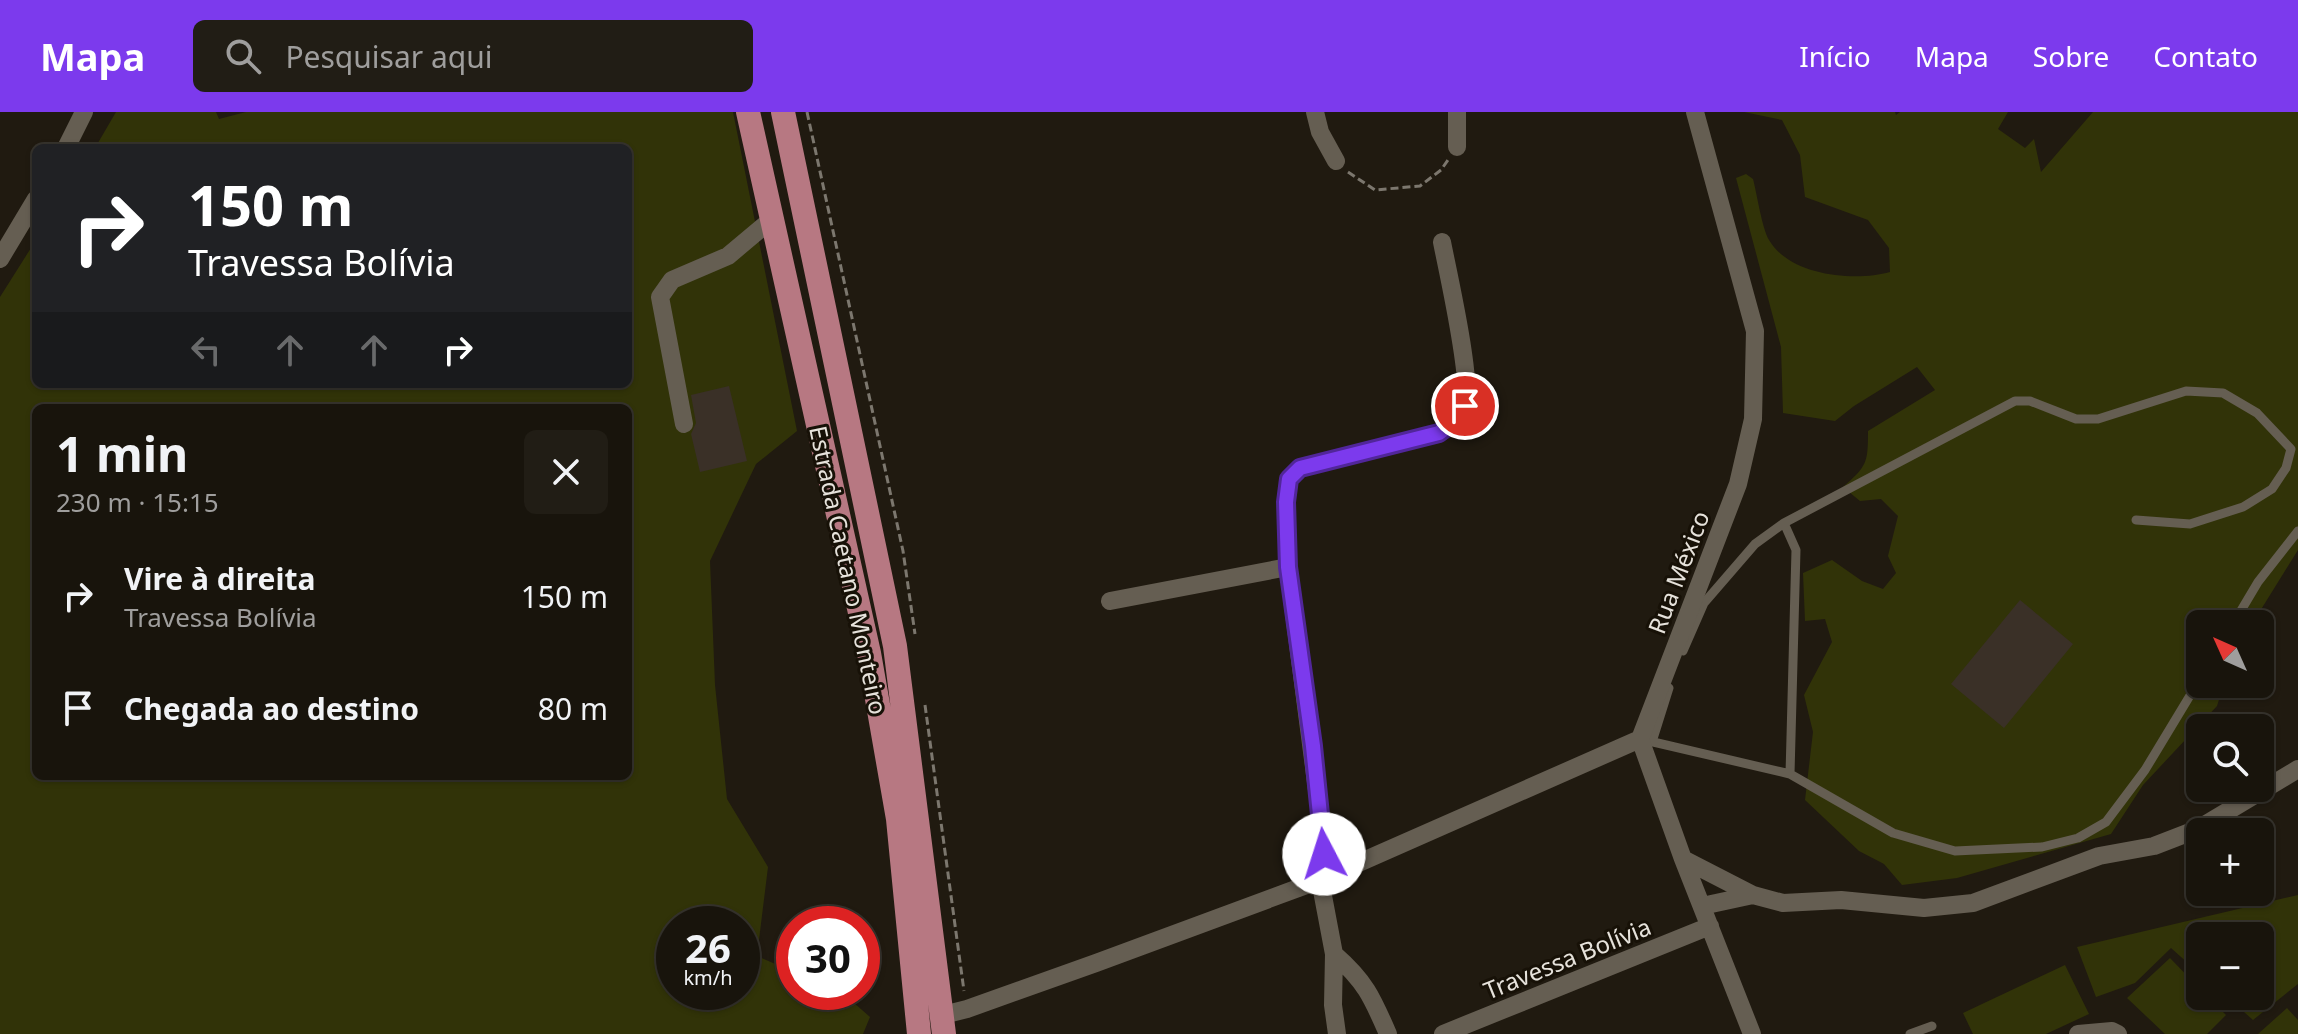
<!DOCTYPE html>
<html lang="pt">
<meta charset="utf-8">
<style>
:root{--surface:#18140c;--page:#211d15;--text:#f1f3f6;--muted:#9f9e9d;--line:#36332d;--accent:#7c3aed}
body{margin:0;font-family:"Noto Sans",sans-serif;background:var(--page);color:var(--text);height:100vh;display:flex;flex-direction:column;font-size:30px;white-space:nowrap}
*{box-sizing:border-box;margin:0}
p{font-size:26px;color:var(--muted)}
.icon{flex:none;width:44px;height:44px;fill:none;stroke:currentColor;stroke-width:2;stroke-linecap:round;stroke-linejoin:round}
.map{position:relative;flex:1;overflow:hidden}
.drawer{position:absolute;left:32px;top:292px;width:600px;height:376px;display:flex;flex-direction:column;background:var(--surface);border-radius:12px;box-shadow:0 2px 6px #0004,0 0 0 2px var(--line)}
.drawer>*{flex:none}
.guide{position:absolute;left:32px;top:32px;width:600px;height:244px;border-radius:12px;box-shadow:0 2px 6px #0004,0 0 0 2px var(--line);background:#202124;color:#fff;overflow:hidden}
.needle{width:52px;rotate:315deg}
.buttons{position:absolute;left:2186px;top:498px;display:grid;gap:16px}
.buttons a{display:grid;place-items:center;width:88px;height:88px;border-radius:12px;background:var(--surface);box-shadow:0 2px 6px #0004,0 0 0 2px var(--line);font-size:40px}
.speed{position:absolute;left:656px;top:794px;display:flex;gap:16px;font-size:40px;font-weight:700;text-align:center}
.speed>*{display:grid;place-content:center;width:104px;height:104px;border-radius:50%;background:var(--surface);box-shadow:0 2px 6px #0004,0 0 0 2px var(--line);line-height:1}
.speed small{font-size:20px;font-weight:400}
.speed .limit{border:12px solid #d22;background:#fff;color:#111}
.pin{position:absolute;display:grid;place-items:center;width:68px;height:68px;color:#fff;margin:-34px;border:4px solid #fff;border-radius:50%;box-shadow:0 2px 8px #0007}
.me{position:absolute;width:88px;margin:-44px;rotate:355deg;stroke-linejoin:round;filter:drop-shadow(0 0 6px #0008)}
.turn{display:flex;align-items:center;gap:28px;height:168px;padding:0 24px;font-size:36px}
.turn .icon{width:104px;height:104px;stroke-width:2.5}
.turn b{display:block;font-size:56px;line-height:68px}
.lanes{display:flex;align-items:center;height:76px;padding:0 24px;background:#0003;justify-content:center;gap:40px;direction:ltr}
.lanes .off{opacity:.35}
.round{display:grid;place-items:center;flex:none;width:84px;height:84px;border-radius:12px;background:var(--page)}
.overview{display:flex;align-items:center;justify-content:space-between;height:136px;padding:0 24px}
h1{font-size:48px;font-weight:700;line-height:60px}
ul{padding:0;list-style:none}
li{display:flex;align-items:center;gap:24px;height:112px;padding:0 24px}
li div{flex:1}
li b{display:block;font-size:30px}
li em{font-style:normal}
header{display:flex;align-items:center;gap:48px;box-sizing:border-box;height:112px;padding:0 40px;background:var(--accent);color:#fff}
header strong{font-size:38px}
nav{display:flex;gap:44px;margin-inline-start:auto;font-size:28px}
.search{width:560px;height:72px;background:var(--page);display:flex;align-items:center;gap:20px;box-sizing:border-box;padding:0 28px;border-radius:12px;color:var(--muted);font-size:30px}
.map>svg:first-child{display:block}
.green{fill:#313308;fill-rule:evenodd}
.building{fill:#3a3027}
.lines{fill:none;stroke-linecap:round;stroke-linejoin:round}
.path{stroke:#7c776e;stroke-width:3;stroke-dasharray:8 4;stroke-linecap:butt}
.lane{stroke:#655e52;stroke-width:9}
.street{stroke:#655e52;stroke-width:18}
.primary{stroke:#b77882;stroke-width:24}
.route-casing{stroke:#51269a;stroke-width:20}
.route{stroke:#7c3aed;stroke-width:14}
.labels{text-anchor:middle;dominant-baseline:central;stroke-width:6;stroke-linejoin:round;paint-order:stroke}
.street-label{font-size:24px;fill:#e6e2db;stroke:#171107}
</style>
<header>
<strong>Mapa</strong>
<div class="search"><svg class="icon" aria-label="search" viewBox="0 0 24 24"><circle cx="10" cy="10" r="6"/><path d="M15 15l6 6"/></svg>Pesquisar aqui</div>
<nav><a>Início</a><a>Mapa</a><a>Sobre</a><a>Contato</a></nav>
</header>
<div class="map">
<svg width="2298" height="922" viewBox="0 0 2298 922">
<rect width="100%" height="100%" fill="#201a10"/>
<path class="green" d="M116 0H216L219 7 246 0H733L797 319 756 352 710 449 715 573 727 687 768 755 757 844 794 860V880C838 880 837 875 870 905L863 922H0V185L36 128V272H628V36H95ZM36 296H628V664H36ZM674 812H742V880H674Z
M1744 0H1895L1896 3 1900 0H2008L1998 17 2025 36 2034 27 2041 60 2093 0H2298V438L2252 512H2200V572H2224L2217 594 2143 673 2111 722 1957 766 1902 773 1884 752 1859 739 1805 688 1813 620 1804 583 1832 530 1825 507 1805 509 1803 461 1832 448 1862 469 1883 477 1896 461 1888 444 1898 404 1881 387 1860 389 1843 375C1867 354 1868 351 1868 319L1935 278 1917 255 1854 294 1835 309 1783 301 1781 235 1736 66 1746 62 1753 67C1757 82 1762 116 1769 128 1790 164 1855 170 1890 160L1889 136 1868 108 1805 85 1800 43 1782 8Z
M2298 783V872L2253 908 2226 884H2260V824H2200V862L2171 836 2135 871 2096 885 2077 835Z
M2170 846 2200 877V884H2207L2226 903 2207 922H2165L2127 886Z
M2065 853 2089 902 2046 922H1973L1963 901Z
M2287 896 2298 908V922H2258Z"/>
<path class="building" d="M729 274 747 349 700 360 691 322 696 311 691 283Z
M2020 488 2073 532 2004 616 1951 572Z"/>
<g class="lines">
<path class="path" d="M807 0 903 439 915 522
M1348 60 1375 78 1420 74 1441 58 1448 48
M925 593 964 879"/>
<path class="lane" d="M1784 411 1796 438 1790 662 1893 721 1955 739 2042 735 2078 726 2106 710 2145 658 2200 567
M2233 512 2258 470 2298 419
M1683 539 1704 491 1755 432 1784 411 2015 289H2030L2076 307H2098L2186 279 2223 281 2257 301 2291 337 2286 356 2272 377 2243 395 2190 412 2136 408
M1649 629 1790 662
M1652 630 1669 576
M1910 922 1932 914"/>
<path class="street" d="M1315 0 1320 20 1336 49
M1695 0 1755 219 1753 307 1738 372 1640 627 1683 747 1752 922
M1457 35V0
M66 36 84 0
M0 147 36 87
M684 312 660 185 672 168 728 144 771 108
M1110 489 1288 455
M1683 747 1753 783 1783 791 1841 788 1924 796 1973 791 2099 744 2154 734 2198 717 2298 657
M1702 794 1753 783
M1334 842C1365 869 1372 885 1388 922
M943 903 967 897 1096 851 1320 768 1640 627
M1337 922 1333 893 1334 842 1320 768 1324 742 1321 709 1288 455 1286 390 1289 367 1300 356 1439 321C1448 314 1461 305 1465 294 1473 270 1448 161 1442 130
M1443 922 1710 814
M2078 922 2112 919 2118 922"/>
<path class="primary" d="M748 0 869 541 898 707 919 922
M783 0 895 534 944 922"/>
</g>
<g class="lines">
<defs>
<path id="route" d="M1324 742 1313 634 1288 455 1286 390 1289 367 1300 356 1439 321 1454 310 1465 294"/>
</defs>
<use href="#route" class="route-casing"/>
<use href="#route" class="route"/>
</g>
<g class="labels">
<g class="street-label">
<text transform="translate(849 458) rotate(78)">Estrada Caetano Monteiro</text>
<text transform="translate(1678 460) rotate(-69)">Rua México</text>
<text transform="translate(1567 846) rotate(-22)">Travessa Bolívia</text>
</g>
</g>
</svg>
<div class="buttons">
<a><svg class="needle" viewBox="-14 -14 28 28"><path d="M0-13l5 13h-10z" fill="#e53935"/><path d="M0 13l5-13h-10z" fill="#9f9e9d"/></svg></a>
<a><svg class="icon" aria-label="search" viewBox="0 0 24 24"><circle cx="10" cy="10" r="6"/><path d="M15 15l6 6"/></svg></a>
<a>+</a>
<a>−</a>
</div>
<div class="speed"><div>26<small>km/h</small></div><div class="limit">30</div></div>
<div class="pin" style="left:1465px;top:294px;background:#d93025"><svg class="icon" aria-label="arrive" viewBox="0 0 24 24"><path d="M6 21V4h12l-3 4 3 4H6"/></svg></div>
<svg class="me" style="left:1324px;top:742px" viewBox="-20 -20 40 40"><circle r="19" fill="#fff"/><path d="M0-13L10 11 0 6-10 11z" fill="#7c3aed"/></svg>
<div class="guide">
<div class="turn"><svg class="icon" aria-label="right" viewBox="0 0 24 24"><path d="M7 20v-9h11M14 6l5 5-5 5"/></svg><div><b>150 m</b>Travessa Bolívia</div></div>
<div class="lanes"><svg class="icon off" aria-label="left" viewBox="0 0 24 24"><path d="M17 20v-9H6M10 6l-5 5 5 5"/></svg><svg class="icon off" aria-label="ahead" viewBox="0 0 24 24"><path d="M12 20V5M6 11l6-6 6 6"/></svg><svg class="icon off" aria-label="ahead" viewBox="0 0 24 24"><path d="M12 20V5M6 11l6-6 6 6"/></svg><svg class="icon" aria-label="right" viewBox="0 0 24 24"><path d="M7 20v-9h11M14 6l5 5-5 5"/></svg></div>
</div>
<section class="drawer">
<div class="overview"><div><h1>1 min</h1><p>230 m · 15:15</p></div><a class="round"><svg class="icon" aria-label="close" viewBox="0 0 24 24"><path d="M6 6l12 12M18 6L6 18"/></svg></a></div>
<ul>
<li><svg class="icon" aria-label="right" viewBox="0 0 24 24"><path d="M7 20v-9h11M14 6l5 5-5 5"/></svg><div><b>Vire à direita</b><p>Travessa Bolívia</p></div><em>150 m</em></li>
<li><svg class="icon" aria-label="arrive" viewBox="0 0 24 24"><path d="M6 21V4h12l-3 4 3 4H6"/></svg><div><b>Chegada ao destino</b></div><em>80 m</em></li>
</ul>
</section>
</div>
